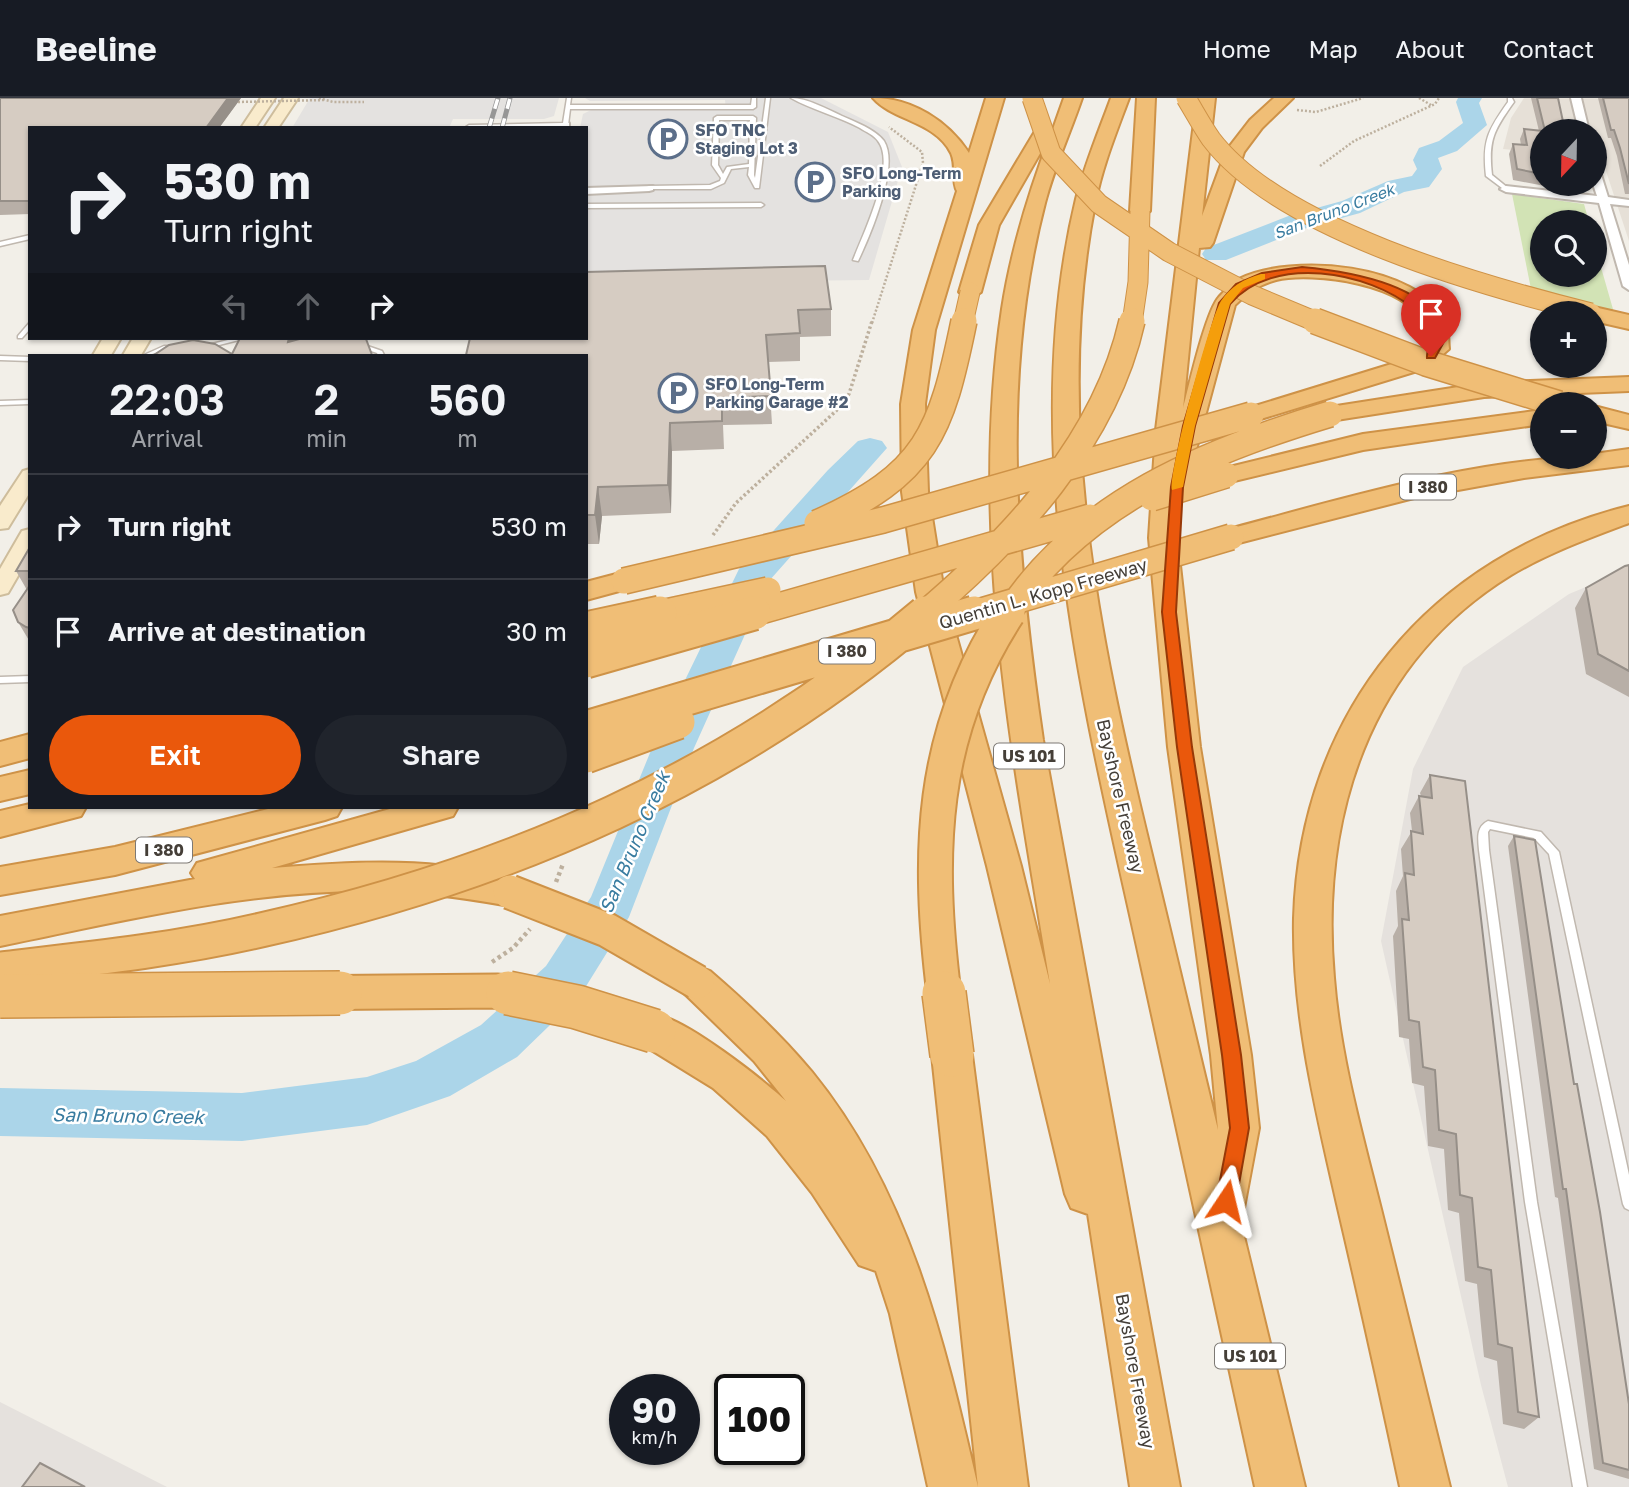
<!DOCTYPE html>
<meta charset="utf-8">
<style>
:root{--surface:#171b24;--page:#20242c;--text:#f1f3f6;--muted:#9ea1a6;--line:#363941;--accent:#ea580c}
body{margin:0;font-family:"Golos Text",sans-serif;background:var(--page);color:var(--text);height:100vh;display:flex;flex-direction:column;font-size:26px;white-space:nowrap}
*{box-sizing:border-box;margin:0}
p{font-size:23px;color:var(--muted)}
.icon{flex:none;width:38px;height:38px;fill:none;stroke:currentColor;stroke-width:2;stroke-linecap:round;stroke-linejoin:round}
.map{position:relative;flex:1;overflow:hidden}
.sheet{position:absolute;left:28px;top:256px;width:560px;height:455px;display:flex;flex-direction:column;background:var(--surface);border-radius:0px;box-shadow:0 2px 5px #0004}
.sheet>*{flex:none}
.hud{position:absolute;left:28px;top:28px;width:560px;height:214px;border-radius:0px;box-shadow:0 2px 5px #0004;background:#171b24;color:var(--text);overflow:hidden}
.needle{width:46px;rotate:202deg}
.tools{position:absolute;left:1530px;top:21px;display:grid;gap:14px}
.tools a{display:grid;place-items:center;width:77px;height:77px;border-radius:50%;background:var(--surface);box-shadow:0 2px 5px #0004;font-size:35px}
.speed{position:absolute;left:609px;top:1276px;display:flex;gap:14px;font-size:35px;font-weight:700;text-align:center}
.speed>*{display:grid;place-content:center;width:91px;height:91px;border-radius:50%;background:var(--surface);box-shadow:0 2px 5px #0004;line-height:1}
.speed small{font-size:18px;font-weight:400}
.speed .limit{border:4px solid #111;border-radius:10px;background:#fff;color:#111}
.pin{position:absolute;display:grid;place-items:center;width:60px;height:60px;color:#fff;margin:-72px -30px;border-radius:50% 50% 50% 0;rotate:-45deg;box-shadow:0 0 7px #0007}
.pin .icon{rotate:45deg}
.me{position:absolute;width:77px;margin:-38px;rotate:10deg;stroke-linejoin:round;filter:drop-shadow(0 0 5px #0008)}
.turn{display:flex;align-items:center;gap:24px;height:147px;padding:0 21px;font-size:32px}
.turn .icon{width:91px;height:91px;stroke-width:2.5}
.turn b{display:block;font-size:49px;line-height:60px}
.lanes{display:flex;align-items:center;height:66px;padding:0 21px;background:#0003;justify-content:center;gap:35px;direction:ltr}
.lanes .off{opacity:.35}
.eta{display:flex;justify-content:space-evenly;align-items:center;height:119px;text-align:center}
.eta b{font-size:42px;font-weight:600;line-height:49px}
.button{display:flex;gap:14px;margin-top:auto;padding:14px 21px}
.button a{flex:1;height:80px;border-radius:42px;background:var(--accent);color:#fff;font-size:28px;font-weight:600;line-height:80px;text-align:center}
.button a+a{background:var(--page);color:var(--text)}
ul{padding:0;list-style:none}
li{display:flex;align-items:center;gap:21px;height:105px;padding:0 21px;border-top:2px solid var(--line)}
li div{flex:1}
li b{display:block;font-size:26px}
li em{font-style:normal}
header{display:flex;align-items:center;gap:42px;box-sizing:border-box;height:98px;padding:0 35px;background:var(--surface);border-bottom:2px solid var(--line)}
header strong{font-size:33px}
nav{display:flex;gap:38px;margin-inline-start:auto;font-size:24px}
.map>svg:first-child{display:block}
.residential{fill:#e6e0d7}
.industrial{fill:#e5e1dd}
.green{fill:#d2e3b5}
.parking{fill:#e4e2e0}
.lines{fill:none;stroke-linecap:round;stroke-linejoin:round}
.river{fill:#abd5e9;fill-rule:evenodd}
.lane-casing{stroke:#c0b8af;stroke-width:3}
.street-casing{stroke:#c0b8af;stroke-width:4}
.secondary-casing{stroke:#cebd9c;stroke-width:4}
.highway-casing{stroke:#ce9247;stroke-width:4}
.path-far2{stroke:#bdb09e;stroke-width:2.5;stroke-dasharray:2 2;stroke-linecap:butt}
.path-far1{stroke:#bdb09e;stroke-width:3.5;stroke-dasharray:2.5 2.5;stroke-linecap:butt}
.path{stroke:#bdb09e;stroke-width:4.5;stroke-dasharray:3.5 3.5;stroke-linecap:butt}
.lane{fill:#fff;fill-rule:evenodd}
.street{fill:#fff;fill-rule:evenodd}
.secondary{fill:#f9ebcc;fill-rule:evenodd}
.highway{fill:#f0be76;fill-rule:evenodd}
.rail-casing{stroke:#969696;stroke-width:5}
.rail{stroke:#fff;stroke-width:3.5;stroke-dasharray:10;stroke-linecap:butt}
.highway-bridge-far3-casing{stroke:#ce9247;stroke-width:21;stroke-linecap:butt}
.highway-bridge-far2-casing{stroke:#ce9247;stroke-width:28;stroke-linecap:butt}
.highway-bridge-far1-casing{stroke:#ce9247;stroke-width:37;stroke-linecap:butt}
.highway-bridge-casing{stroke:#ce9247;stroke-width:46;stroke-linecap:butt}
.path-bridge{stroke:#bdb09e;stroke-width:2.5;stroke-dasharray:2 2;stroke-linecap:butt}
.highway-bridge-far3{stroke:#f0be76;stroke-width:19}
.highway-bridge-far2{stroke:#f0be76;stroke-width:25}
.highway-bridge-far1{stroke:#f0be76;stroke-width:33}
.highway-bridge{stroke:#f0be76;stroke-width:43}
.wall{fill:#b8afa7}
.shaded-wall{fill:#968f88}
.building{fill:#d6ccc2;stroke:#968f88;stroke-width:2}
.route{fill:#ea580c;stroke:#983908;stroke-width:2}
.slow{fill:#f59e0b}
.labels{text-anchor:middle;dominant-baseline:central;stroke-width:5;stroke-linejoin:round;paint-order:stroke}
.far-service-label{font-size:16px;font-weight:bold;fill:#4e5e75;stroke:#fff;text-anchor:start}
.far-water-label{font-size:16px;font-style:italic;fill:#397ca0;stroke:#fff}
.shield{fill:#fff;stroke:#7d7974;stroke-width:2}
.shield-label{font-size:16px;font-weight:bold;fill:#453f38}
.street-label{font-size:18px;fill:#453f38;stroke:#fff}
.water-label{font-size:19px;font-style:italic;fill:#397ca0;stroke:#fff}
</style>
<header>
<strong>Beeline</strong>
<nav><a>Home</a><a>Map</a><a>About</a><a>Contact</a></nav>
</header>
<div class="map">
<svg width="1629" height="1389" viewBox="0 0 1629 1389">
<rect width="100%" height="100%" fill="#f2efe8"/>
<path class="residential" d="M1524 0H1629V143L1602 61 1594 60V33H1542V55L1503 51 1511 20Z"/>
<path class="industrial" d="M1629 471V1389H1508L1481 1287 1381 843 1413 671 1463 569 1569 496Z
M0 1304 167 1389H0Z"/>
<path class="green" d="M1512 96 1584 106 1589 124H1542V177H1594V145L1617 225 1533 201Z"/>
<path class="parking" d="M310 0H559L554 18 544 21H453L449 30H292Z
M585 0H821L888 34 902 69 869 182 586 185V30H580L583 16 591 12H726L725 2 590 3Z"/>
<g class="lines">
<path class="river" d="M1458 0H1482L1479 5 1487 27 1457 53 1438 60 1442 71 1429 89 1404 94 1360 115 1309 129 1226 162H1206L1202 156 1206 150 1291 117 1342 103 1388 83 1412 78 1417 71 1413 62 1419 50 1439 43 1463 25 1456 4Z
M870 340 882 343 887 350 769 483 694 650 629 819 580 898 517 959 450 998 367 1027 242 1043 0 1038V990L242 995 367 979 416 963 481 927 546 868 591 799 652 650 739 471 828 372 858 343Z"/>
<defs>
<path id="lane" d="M567 0H571L570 7H751L752 0H756V9L753 11H570L568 27 565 29H466L469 27 563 25Z
M766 0H770L759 90H755L748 77 749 69 731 71 724 85 711 91H647V89L649 88 710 87 720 83 721 80 712 67 714 20 717 18H753L756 20 754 77 755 80ZM719 22H750L749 66 727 69 723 76 718 67Z
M791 0C807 0 827 11 842 18 855 24 875 31 884 43 900 68 870 138 858 163L853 162C863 136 897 67 878 43 874 37 866 34 860 30 838 18 812 12 791 0Z
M1508 0H1512L1514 4C1494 32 1488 42 1492 77L1508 90V92L1506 93 1486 78C1482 43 1488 32 1508 4Z
M586 106 761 105 764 107 761 109 586 110Z
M30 137V141L0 148V144Z
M30 224V231L22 240H18V238Z
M236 240H247L203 251 200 249Z
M356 244 382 253 384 257H378L377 255 354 247 353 246Z
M164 248H178L181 250C176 252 171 251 165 252 157 254 152 257 144 257Z
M0 258 30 259V263L0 262Z
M30 302V306L0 307V303Z
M30 578V584L0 585V579Z
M1488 723 1541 734 1559 754 1629 1077V1112L1625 1110 1623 1106 1549 756 1534 740 1490 731 1488 734 1489 752 1537 1104 1587 1389H1573L1525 1104 1479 752C1478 740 1476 729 1488 723Z"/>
<path id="street" d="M1571 0H1581L1589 33H1579Z
M565 24 569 25V30H559Z
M1594 67 1599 70 1608 99 1629 102V108L1610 106 1629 167V192L1623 188 1599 105 1506 94 1500 91 1506 88 1597 98 1593 86Z
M653 88V92L649 93 586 96V90Z"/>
<path id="secondary" d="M261 0H275L255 30H241Z
M284 0H298L278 30H264Z
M103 240H121L111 257H93Z
M133 240H151L141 257H123Z
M30 371V394L8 430 0 431V408L23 373Z
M30 431V457L8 495 0 497V471L22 433Z"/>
<path id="highway" d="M873 0C912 0 948 23 969 55L986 0H1004L935 232 925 306 928 394 944 494 1021 768 1050 886C1014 664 968 437 1002 211 1011 152 1029 94 1050 38L999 127 981 194 970 201 959 194 979 127 1034 35 1043 30 1052 34 1064 0H1082C1070 35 1054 70 1045 105 999 282 1017 463 1043 642L1180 1389H1130L1088 1116 1071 1110 1065 1096 987 768 916 494 902 394 901 306 913 232 957 93C951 82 957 68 951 55 935 23 893 23 873 0Z
M1111 0H1129C1116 35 1102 69 1095 106 1053 321 1099 539 1150 749 1173 843 1195 937 1218 1032L1211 957 1168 649 1149 440 1156 332 1197 0H1215L1202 118 1226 53 1250 22 1274 0H1293L1262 30 1244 54 1213 145 1210 149 1199 150 1183 311C1189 288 1206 213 1219 199 1225 193 1232 184 1239 181 1291 155 1418 165 1446 224 1449 232 1448 243 1449 251L1427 270 1251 324 1242 322 1239 317 1242 312 1411 260 1425 249C1425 243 1426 233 1424 227 1410 186 1312 173 1276 182 1258 187 1248 195 1235 207L1196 352 1192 357 1180 359 1177 440 1200 649 1251 957 1259 1030 1241 1126 1305 1389H1255C1217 1215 1179 1041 1141 867 1087 619 1015 355 1076 101 1085 66 1099 33 1111 0Z
M1137 0H1155L1150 113 1140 119 1130 113Z
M1594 209 1629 217V231L1594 223V215H1583Z
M1629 279V293L1484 299 1330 323 1321 321 1318 316 1321 311 1330 309 1484 285Z
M1594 308 1629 317V331L1594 323Z
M1542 312V326L1363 352 1226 385 1217 382 1213 377 1217 372 1363 336Z
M1629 351V367L1524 380 1414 400 1231 447 1221 445 1217 439 1221 433C1337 403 1475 359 1594 359V356Z
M1629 408V425C1589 440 1548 455 1511 477 1368 565 1320 720 1334 880 1340 958 1362 1035 1381 1111 1404 1204 1427 1296 1450 1389H1400C1380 1295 1359 1200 1337 1106 1316 1013 1292 917 1294 820 1300 615 1430 457 1629 408Z
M624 474 634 477 638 483 634 489 586 502V484Z
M30 636V660L0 668V644Z
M30 672V696L0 703V679Z
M30 706V709H86L81 718 0 739V713Z
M276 709H342L337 718 325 722 115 777 0 797V769L115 749Z
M397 709H458L453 718 272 770C354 763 444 758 523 784L528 794 523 804 510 808C465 800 419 793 373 793 247 792 123 823 0 848V818L195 781 191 775 197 765Z
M697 868 710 873C746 904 781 937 812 974 909 1093 944 1242 978 1389H928L890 1216 876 1173 859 1167 812 1095 767 1038 713 990 640 945 635 933 640 921C645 919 651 916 656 917 685 920 763 982 786 1003L754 963 684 895 678 884 684 873Z
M952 940 966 945 972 957 1028 1389H978L932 957 938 945Z"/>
</defs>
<use href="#lane" class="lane-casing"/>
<use href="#street" class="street-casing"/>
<use href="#secondary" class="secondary-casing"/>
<use href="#highway" class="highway-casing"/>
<path class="path-far2" d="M319 0 333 4H364
M1419 0 1431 7
M1297 12 1316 14 1363 0
M1320 68 1354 43 1435 6 1439 0
M872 225 923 65 922 54 889 29"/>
<path class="path-far1" d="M713 437 736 405 836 313 849 296 872 223"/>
<path class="path" d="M556 784 563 766
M492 864 513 850 530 831"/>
<use href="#lane" class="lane"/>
<use href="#street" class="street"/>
<use href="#secondary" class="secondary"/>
<use href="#highway" class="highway"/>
<defs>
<path id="rail" d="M489 30 498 0
M502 30 510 0"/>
</defs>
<use href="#rail" class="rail-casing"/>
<use href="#rail" class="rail"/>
<defs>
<path id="highway-bridge-far3" d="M1032 0 1051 55 1099 106 1169 154 1252 197 1319 225
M1186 0C1194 13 1202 28 1211 41 1280 132 1483 188 1591 215
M963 225 970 194
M1132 225 1138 184 1140 113"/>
<path id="highway-bridge-far2" d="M1315 223 1426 265 1559 306
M1152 400 1226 377
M817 425C927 376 941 335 964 223
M624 483 883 422 1251 317
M652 517 768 492
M747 517 1090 419
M923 517C1014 440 1105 343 1132 223
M968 517 1231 439
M1007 517C1080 404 1207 353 1330 316"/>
<path id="highway-bridge-far1" d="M586 531 660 515
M586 563 754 515
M586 630 974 515
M586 658 678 624
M510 794 607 832 697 884
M0 871C87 861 175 852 261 832 508 777 732 680 925 515
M166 896 498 893 519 896
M944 896C927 757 929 636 1008 515"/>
<path id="highway-bridge" d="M508 895 577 909 654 933
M944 895 952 957
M0 898 340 895"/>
</defs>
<use href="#highway-bridge-far3" class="highway-bridge-far3-casing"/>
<use href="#highway-bridge-far2" class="highway-bridge-far2-casing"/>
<use href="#highway-bridge-far1" class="highway-bridge-far1-casing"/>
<use href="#highway-bridge" class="highway-bridge-casing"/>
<path class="path-bridge" d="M238 4 326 2"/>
<use href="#highway-bridge-far3" class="highway-bridge-far3"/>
<use href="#highway-bridge-far2" class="highway-bridge-far2"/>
<use href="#highway-bridge-far1" class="highway-bridge-far1"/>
<use href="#highway-bridge" class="highway-bridge"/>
</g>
<path class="wall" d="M0 0H241L219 30H30V116L0 117Z
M1531 0H1558L1565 33H1542V86H1574L1571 93 1513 82 1509 56 1513 46 1521 47 1520 41 1524 31 1539 33Z
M1598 0H1629V96H1625L1617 58 1611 40H1608Z
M825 168 831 211V238L800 239V263L768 264 772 326 723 327 724 351 672 353 671 415 602 418 599 446H586V257Z
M30 449V544L18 524 27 492 16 473Z
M1629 467V599L1586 576 1575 510 1586 490Z
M1430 677 1539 1319 1524 1331 1503 1326 1497 1263 1484 1259 1477 1186 1465 1183 1459 1115 1448 1112 1444 1051 1428 1048 1424 988 1412 985 1409 941 1399 939 1393 838 1398 828 1396 793 1403 778 1401 751 1412 733 1410 715 1419 698H1421L1420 695Z
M1514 738 1574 986 1629 1306V1381L1594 1371 1558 1100 1555 1099 1508 748Z"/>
<path class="shaded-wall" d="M228 0H241L219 30H206Z
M289 240H308L288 244Z
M670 325 672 353 671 415 668 387Z
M598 389 602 418 599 446 595 417Z"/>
<path class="building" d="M0 0H228L206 30H30V103H0Z
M1537 0H1558L1565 33H1545Z
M1603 0H1629V86L1620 50 1614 32H1611Z
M1524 31 1543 33H1542V76L1517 71 1513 46 1527 47Z
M825 168 831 211 798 212 800 235 766 237 771 298 722 300V323L670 325 668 387 598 389 595 417H586V257H466L470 240H586V174Z
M240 240H289L288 244 303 240H364L366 241 372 257H154L169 247 193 242 215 246 232 256Z
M30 449V473H16Z
M1629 467V573L1598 556 1586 490 1625 468Z
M30 487V530L26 529 18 524 13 512Z
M1430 677 1465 683 1539 1319 1518 1314 1512 1250 1498 1246 1491 1172 1478 1169 1472 1100 1460 1097 1456 1036 1439 1032 1435 972 1423 969 1419 924 1409 922 1402 821 1409 822 1405 775 1414 777 1411 733 1423 736 1419 698 1432 700Z
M1514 738 1535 742 1574 986H1577L1600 1114 1629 1306V1372L1603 1365 1566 1091H1563Z
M40 1365 85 1389H22Z"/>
<path class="route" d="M1302 169C1345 173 1411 183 1439 220 1443 226 1443 236 1445 242L1435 260H1427C1426 248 1437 240 1430 225 1427 220 1419 215 1414 211 1368 173 1273 156 1230 206L1195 328 1183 389 1176 514 1192 649 1241 957 1249 1030 1236 1103 1233 1110 1226 1113 1219 1110 1216 1103 1230 1030 1222 957 1177 649 1162 514 1171 389 1183 328 1219 205 1236 186 1262 175Z"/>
<path class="slow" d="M1261 176H1265V181L1243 190 1230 206 1195 328 1183 389 1172 392C1168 375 1210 220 1221 203 1231 188 1244 181 1261 176Z"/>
<defs>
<symbol id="parking-ring" viewBox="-11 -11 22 22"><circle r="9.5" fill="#fff" stroke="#5c6f8a" stroke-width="1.5"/><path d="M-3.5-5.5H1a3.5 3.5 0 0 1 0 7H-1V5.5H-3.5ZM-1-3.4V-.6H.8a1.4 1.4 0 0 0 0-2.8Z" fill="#5c6f8a"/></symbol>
</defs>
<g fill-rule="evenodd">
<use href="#parking-ring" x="646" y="19" width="44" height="44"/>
<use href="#parking-ring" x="793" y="62" width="44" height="44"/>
<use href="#parking-ring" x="656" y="273" width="44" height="44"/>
</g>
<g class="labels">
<g class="far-service-label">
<text x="695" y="32">SFO TNC<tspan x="695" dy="18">Staging Lot 3</tspan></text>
<text x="842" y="75">SFO Long-Term<tspan x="842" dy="18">Parking</tspan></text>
<text x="705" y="286">SFO Long-Term<tspan x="705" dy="18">Parking Garage #2</tspan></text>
</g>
<g class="far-water-label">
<text transform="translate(1334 113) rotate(-21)">San Bruno Creek</text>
</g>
<g class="shield">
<rect x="1400" y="376.5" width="56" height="25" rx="5"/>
<rect x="819" y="540.5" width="56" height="25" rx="5"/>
<rect x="994" y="645.5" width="70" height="25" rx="5"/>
<rect x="136" y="739.5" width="56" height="25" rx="5"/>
<rect x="1215" y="1245.5" width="70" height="25" rx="5"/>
</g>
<g class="shield-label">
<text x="1428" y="389">I 380</text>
<text x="847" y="553">I 380</text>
<text x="1029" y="658">US 101</text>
<text x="164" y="752">I 380</text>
<text x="1250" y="1258">US 101</text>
</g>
<g class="street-label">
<text transform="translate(1043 495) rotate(-16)">Quentin L. Kopp Freeway</text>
<text transform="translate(1121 698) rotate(77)">Bayshore Freeway</text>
<text transform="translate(1136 1273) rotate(80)">Bayshore Freeway</text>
</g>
<g class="water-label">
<text transform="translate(634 744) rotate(-67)">San Bruno Creek</text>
<text transform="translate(128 1017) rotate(1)">San Bruno Creek</text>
</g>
</g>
</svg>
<div class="tools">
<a><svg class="needle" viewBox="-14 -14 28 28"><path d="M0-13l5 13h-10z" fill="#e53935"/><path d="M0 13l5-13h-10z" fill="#9ea1a6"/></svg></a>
<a><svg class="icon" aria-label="search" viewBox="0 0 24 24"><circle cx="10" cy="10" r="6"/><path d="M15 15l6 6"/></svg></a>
<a>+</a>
<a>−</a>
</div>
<div class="speed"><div>90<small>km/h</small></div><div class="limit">100</div></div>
<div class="pin" style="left:1431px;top:258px;background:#d93025"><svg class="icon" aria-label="arrive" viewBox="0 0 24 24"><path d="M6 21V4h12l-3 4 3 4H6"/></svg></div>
<svg class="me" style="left:1226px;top:1103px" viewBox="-20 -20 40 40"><path d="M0-17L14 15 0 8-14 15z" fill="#ea580c" stroke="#fff" stroke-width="4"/></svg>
<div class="hud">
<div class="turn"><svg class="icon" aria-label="right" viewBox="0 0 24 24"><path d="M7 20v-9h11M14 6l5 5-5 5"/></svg><div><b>530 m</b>Turn right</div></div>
<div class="lanes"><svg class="icon off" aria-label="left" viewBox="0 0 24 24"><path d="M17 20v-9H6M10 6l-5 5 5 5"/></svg><svg class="icon off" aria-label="ahead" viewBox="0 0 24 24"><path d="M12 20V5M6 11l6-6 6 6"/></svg><svg class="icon" aria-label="right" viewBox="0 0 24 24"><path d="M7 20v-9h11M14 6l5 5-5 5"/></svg></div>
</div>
<section class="sheet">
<div class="eta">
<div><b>22:03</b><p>Arrival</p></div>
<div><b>2</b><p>min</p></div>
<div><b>560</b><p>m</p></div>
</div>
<ul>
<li><svg class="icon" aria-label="right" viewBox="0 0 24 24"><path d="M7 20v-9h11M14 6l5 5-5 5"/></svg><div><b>Turn right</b></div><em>530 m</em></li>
<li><svg class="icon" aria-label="arrive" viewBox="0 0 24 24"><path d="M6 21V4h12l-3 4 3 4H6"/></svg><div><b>Arrive at destination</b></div><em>30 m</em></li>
</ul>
<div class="button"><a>Exit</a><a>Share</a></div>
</section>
</div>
